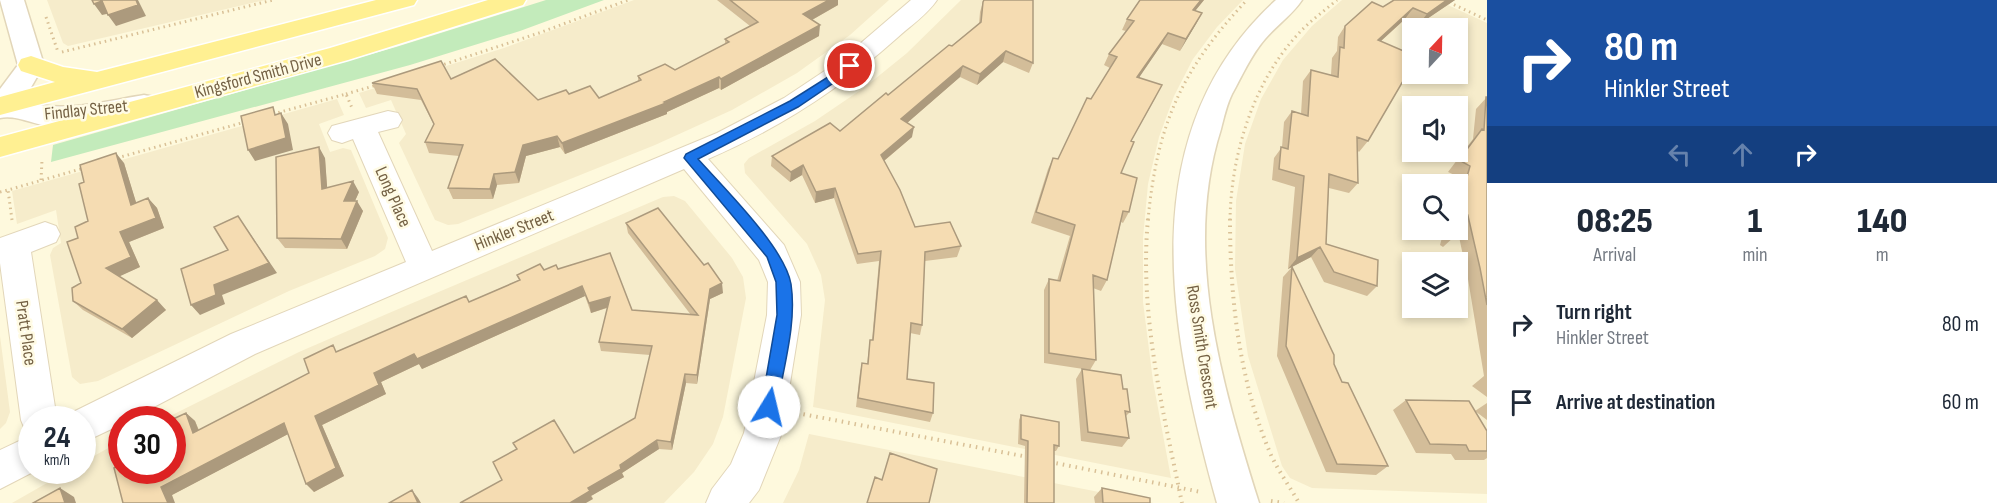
<!DOCTYPE html>
<style>
:root{--surface:#fff;--page:#f6f6f7;--text:#1f2937;--muted:#747a83}
body{margin:0;font-family:"Sofia Sans Condensed",sans-serif;background:var(--page);color:var(--text);height:100vh;display:flex;flex-direction:column;font-size:22px;white-space:nowrap}
*{box-sizing:border-box;margin:0}
p{font-size:20px;color:var(--muted)}
.icon{flex:none;width:33px;height:33px;fill:none;stroke:currentColor;stroke-width:2;stroke-linecap:round;stroke-linejoin:round}
.map{position:relative;flex:1;overflow:hidden}
.panel{display:flex;flex-direction:column;background:var(--surface);width:510px}
.panel>*{flex:none}
.guide{background:#1a4fa0;color:#fff;overflow:hidden}
.needle{width:39px;rotate:22deg}
.fabs{position:absolute;left:1402px;top:18px;display:grid;gap:12px}
.fabs a{display:grid;place-items:center;width:66px;height:66px;border-radius:0px;background:var(--surface);box-shadow:0 3px 9px #0003;font-size:30px}
.speed{position:absolute;left:18px;top:406px;display:flex;gap:12px;font-size:30px;font-weight:700;text-align:center}
.speed>*{display:grid;place-content:center;width:78px;height:78px;border-radius:50%;background:var(--surface);box-shadow:0 3px 9px #0003;line-height:1}
.speed small{font-size:15px;font-weight:400}
.speed .limit{border:9px solid #d22;background:#fff;color:#111}
.pin{position:absolute;display:grid;place-items:center;width:51px;height:51px;color:#fff;margin:-26px;border:3px solid #fff;border-radius:50%;box-shadow:0 2px 6px #0007}
.me{position:absolute;width:66px;margin:-33px;rotate:9deg;stroke-linejoin:round;filter:drop-shadow(0 0 4px #0008)}
.turn{display:flex;align-items:center;gap:21px;height:126px;padding:0 18px;font-size:27px}
.turn .icon{width:78px;height:78px;stroke-width:2.5}
.turn b{display:block;font-size:42px;line-height:51px}
.lanes{display:flex;align-items:center;height:57px;padding:0 18px;background:#0003;justify-content:center;gap:30px;direction:ltr}
.lanes .off{opacity:.35}
.eta{display:flex;justify-content:space-evenly;align-items:center;height:102px;text-align:center}
.eta b{font-size:36px;font-weight:800;line-height:42px}
ul{padding:0;list-style:none}
li{display:flex;align-items:center;gap:18px;height:78px;padding:0 18px}
li div{flex:1}
li b{display:block;font-size:22px}
li em{font-style:normal}
main{display:flex;flex:1;min-height:0}
.map>svg:first-child{display:block}
.residential{fill:#f6eccb;fill-rule:evenodd}
.green{fill:#c3ebbb}
.lines{fill:none;stroke-linecap:round;stroke-linejoin:round}
.minor-casing{stroke:#e2d6b9;stroke-width:2}
.tertiary-casing{stroke:#e2d6b9;stroke-width:3}
.primary-casing{stroke:#fff;stroke-width:3}
.path-far1{stroke:#d9c096;stroke-width:3;stroke-dasharray:1.5 4;stroke-linecap:butt}
.path{stroke:#d9c096;stroke-width:4;stroke-dasharray:1.5 5;stroke-linecap:butt}
.minor{fill:#fff;fill-rule:evenodd}
.tertiary{fill:#fff;fill-rule:evenodd}
.primary{fill:#fff092;fill-rule:evenodd}
.wall{fill:#d3bd99}
.shaded-wall{fill:#ac9a7d}
.building{fill:#f5dcb2;stroke:#ac9a7d;stroke-width:1.5}
.route{fill:#1a73e8;stroke:#114b97;stroke-width:1.5}
.labels{text-anchor:middle;dominant-baseline:central;stroke-width:5;stroke-linejoin:round;paint-order:stroke}
.street-label{font-size:18px;fill:#746144;stroke:#fffbe4}
</style>
<main>
<div class="map">
<svg width="1487" height="503" viewBox="0 0 1487 503">
<rect width="100%" height="100%" fill="#fef9dd"/>
<path class="residential" d="M47 0H265L68 46 63 43Z
M634 0H889L850 35 797 73 732 110 655 145 458 224 448 225 435 220 399 143 406 134 391 100 366 108 359 93 504 48Z
M961 0H1243L1217 27 1193 59 1174 96 1159 137 1148 184 1143 238V302L1153 381 1171 478 813 407 825 300 821 275 807 244 745 173 744 164 749 158 815 121 865 87 907 53Z
M1342 0H1437L1487 23V494L1312 488 1290 478 1282 466 1248 356 1235 269 1236 201 1245 144 1261 99 1283 60 1312 26ZM1413 28H1458V74H1413ZM1413 106H1458V152H1413ZM1413 184H1458V230H1413ZM1413 262H1458V308H1413Z
M337 99 344 115 319 124 330 152 343 148 351 150 388 238 385 249 375 256 289 291 98 381 80 384 72 377 50 255 53 248 61 243 56 210 17 224 12 191Z
M674 196 685 201 732 258 743 277 746 298 723 417 713 444 694 472 664 503H12L68 471H82L83 462 121 441 122 471H172V420H162L299 352 389 313 663 197Z
M0 336 10 412 6 423 0 429Z
M809 434 1154 503H783L799 470Z"/>
<path class="green" d="M546 0H604L520 31 410 65 51 162 53 145 396 47Z"/>
<g class="lines">
<defs>
<path id="minor" d="M911 0H937C927 15 910 26 897 38 840 89 778 129 708 159L784 245 800 282 801 315 782 433 759 490 749 503H706L712 489 731 464 744 433 767 315 768 282 759 260 684 169 255 354 129 420H122V424L82 443V420H66L69 414 231 334 406 262 353 139 342 143 332 140 328 133 332 126 388 111 398 113 402 120 398 127 378 132 432 251 717 133 784 98 841 60Z
M45 222 56 226 60 234 56 242 31 252 57 420H32V434L26 432 21 420 0 263V238Z
M32 435V471H35L0 489V450Z"/>
<path id="tertiary" d="M0 0H24L44 65 23 101C61 114 106 101 144 95L154 97 158 104 154 111C121 120 85 126 51 126 34 125 15 114 0 118V89L18 65Z
M1276 0H1302C1292 15 1276 26 1265 39 1251 55 1242 76 1232 94 1227 104 1224 117 1221 129 1182 251 1222 385 1259 503H1217C1170 334 1129 134 1276 0Z"/>
<path id="primary" d="M376 0H417L414 5 0 115V97L55 82 21 71 18 65 21 59 31 56 63 67 97 72Z
M488 0H526L523 5 348 60 0 157V137L330 48Z"/>
</defs>
<use href="#minor" class="minor-casing"/>
<use href="#tertiary" class="tertiary-casing"/>
<use href="#primary" class="primary-casing"/>
<path class="path-far1" d="M1444 0 1487 20
M46 17 58 52
M62 52 273 0
M439 66 539 33 628 0
M346 94 377 85
M273 114 346 94 352 108
M117 158 245 122
M41 180 42 160
M0 192 8 190
M12 220 8 190 84 168
M1148 220C1157 125 1181 70 1247 0
M1230 220C1231 155 1253 82 1299 33 1310 21 1324 11 1337 0"/>
<path class="path" d="M1148 219C1139 314 1163 411 1182 503
M1230 219C1230 298 1239 381 1271 455 1279 472 1290 487 1299 503
M797 413 1028 457
M1050 462 1201 492
M1271 501 1284 503"/>
<use href="#minor" class="minor"/>
<use href="#tertiary" class="tertiary"/>
<use href="#primary" class="primary"/>
</g>
<path class="wall" d="M717 0H838V5L812 20 819 36 721 90 719 88 667 112V114L565 154 560 147 526 156 519 183 497 185 493 199H453L448 188 459 156 429 153 425 142 434 125 421 100 377 94 372 83 451 79 538 100 569 94 599 98 638 81V76L675 70 725 44V39L750 26Z
M1140 0H1204L1195 11 1202 13 1180 51 1162 44 1139 77 1156 97 1131 141 1121 173 1129 212 1123 223 1121 222 1107 280 1101 291 1093 288 1096 360 1090 370 1044 363V290L1049 279 1057 281 1070 236 1031 223 1048 169 1053 158 1058 159 1091 99 1110 68 1104 65 1109 54 1126 31 1122 30 1127 19Z
M1394 0H1455L1418 25 1405 19 1381 41 1368 141 1359 152 1358 151V183L1349 193 1329 188 1326 244 1377 286 1367 296 1324 282 1311 257 1288 269 1295 187 1272 180 1274 158 1282 147 1284 122 1292 111 1301 114 1303 81 1311 70 1331 75 1332 58 1337 51 1338 37 1345 26 1383 7Z
M983 2 1033 63 1029 73 1003 62 977 85 960 77 907 123 912 137 884 161 915 227 961 246 957 257 925 261 922 325 920 335 910 333 907 379 933 413 930 422 856 407 860 372 862 363 867 364 870 340H872L879 261 857 264 834 198 815 203 802 175 790 182 771 166 772 156 840 131 888 95 979 24 980 12Z
M1487 97V397L1472 386 1484 376 1468 279 1458 232 1455 236 1443 247 1440 245 1444 230H1458L1457 184 1459 177 1448 172 1473 139 1476 109Z
M325 158 327 188 359 192 355 201 363 211 347 249 285 248 277 238Z
M124 163 136 203 148 198 157 208 164 228 129 242 140 267 119 276 166 310 132 338 83 310 73 301 81 283 78 238Z
M626 223 723 293 710 299 697 384 686 383 672 450 659 449 622 473 624 477 591 496 593 499 574 453 635 418 650 355 601 351 599 342 607 308 591 313 585 296 422 369 419 364 381 382 386 394 322 425 344 476 314 492 288 434 172 495 123 503 172 471 186 413 195 421 199 430 309 373 337 351 469 302 519 280 517 275 558 269 632 310 691 315 628 233Z
M1292 267 1342 382 1388 466 1376 475 1326 472 1277 356 1283 277Z
M1082 369 1123 389 1130 412 1126 416 1129 438 1122 447 1081 441 1076 379Z
M1406 400 1487 431V458L1484 460H1455L1451 454 1416 453 1393 410Z
M1487 403V420L1475 411Z
M1021 415 1059 446 1056 451H1054V503H1024L1025 446 1018 444 1019 420Z
M1102 488 1150 503H1095L1094 497Z"/>
<path class="shaded-wall" d="M136 0H138L146 16 116 26 108 15Z
M829 0H838V5L803 25V14Z
M1201 0H1204L1187 21 1193 10Z
M1447 0H1455L1418 25 1427 14Z
M102 1 111 13 102 15 94 4Z
M1413 8 1405 19 1370 51 1378 40Z
M1202 13 1196 24 1180 51 1186 39Z
M820 25 819 36 721 90V79Z
M1168 33 1162 44 1132 88 1137 77Z
M1006 51 1003 62 977 85 980 74Z
M963 66 960 77 899 130 901 119Z
M719 77V88L667 112V114L565 154 562 143 664 102Z
M281 113 288 124 293 150 255 161 248 150Z
M914 127 912 137 879 165 881 155Z
M557 136 560 147 526 156 519 183 515 172 523 145Z
M319 147 325 158 328 199 322 189Z
M116 153 124 163 140 215 131 205Z
M803 165 802 175 790 182 791 172Z
M494 174 497 185 493 199 490 189Z
M353 181 359 192 350 212 344 201Z
M835 188 834 198 815 203 816 192Z
M148 198 157 208 164 228 129 242 140 267 116 278 106 268 120 232Z
M357 201 363 211 347 249 341 239Z
M238 216 277 273 222 295 225 304 200 315 191 305 214 285 269 263Z
M1320 247 1311 257 1288 269 1297 258Z
M722 283 723 293 710 299 697 384V375L710 289Z
M582 286 585 296 422 369 419 364 381 382 386 394 322 425 344 476 314 492 306 484 315 416 374 373 414 354Z
M610 297 612 306 591 313 589 303Z
M157 300 166 310 132 338 122 329Z
M685 374 686 383 672 450 671 442Z
M186 413 195 421 203 442 193 433Z
M284 423 292 432 172 495 175 503H168L161 487Z
M657 440 659 449 622 473 624 477 591 496 593 499 586 503H570L588 488 620 465Z
M60 488 74 497 76 503H65Z
M412 490 418 498 421 503H418Z"/>
<path class="building" d="M92 0H136L138 5 108 15 102 1 94 4Z
M730 0H829L803 14 820 25 721 79 719 77 664 102 666 103 562 143 557 136 523 145 515 172 494 174 490 189 448 188 463 145 425 142 434 124 417 89 372 83 441 61 451 79 495 59 538 100 566 90 569 94 590 86 599 98 641 80 638 76 665 64 675 70 729 42 725 39 758 22Z
M984 0H1033V63L1006 51 980 74 963 66 901 119 914 127 881 155 900 190 915 227 950 222 961 246 925 252 922 325 911 323 907 379 934 383 933 413 858 398 862 363 868 364 870 340H873L881 251 858 254 835 188 816 192 803 165 791 172 772 156 830 123 840 131 886 93 888 95 949 45 952 46 981 22 983 2Z
M1140 0H1201L1193 10 1202 13 1186 39 1168 33 1137 77 1162 85 1131 141 1134 142 1121 173 1137 178 1129 212 1123 211 1107 280 1093 275 1096 360 1049 353V279L1060 281 1075 225 1036 212 1053 158 1058 159 1087 98 1091 99 1117 57 1109 54 1134 21 1127 19Z
M1394 0H1447L1427 14 1413 8 1378 40 1413 55V64L1368 141 1357 137 1358 183 1329 174 1326 244 1378 260 1377 286 1334 272 1320 247 1297 258 1304 176 1279 169 1281 147 1288 149 1292 111 1308 116 1311 70 1338 77 1340 47 1344 48 1345 26 1372 2 1383 7Z
M1486 97H1487V305L1480 268 1468 216 1455 236 1451 234 1452 230H1458V210L1470 166 1459 160 1482 129 1484 130Z
M273 107 275 115 281 113 286 138 248 150 241 116Z
M319 147 322 189 353 181 344 201H357L341 239 277 238 276 157Z
M116 153 131 205 148 198 156 218 120 232 131 257 106 268 157 300 122 329 73 301 72 288 81 283 67 242 78 238 75 227 88 221 79 184 84 182 80 165Z
M658 208 704 265 708 263 722 283 710 289 697 375 685 374 671 442 657 440 620 465 621 469 588 488 590 491 570 503H460L502 480 493 462 517 449 513 443 554 420 574 453 635 418 652 346 599 342 610 297 589 303 582 286 417 359 414 354 374 373 379 385 315 416 336 468 306 484 284 423 161 487 168 503H123L114 468 122 464V471H172V420H171L186 413 193 433 309 373 304 359 333 345 336 352 466 296 469 302 520 280 517 275 540 264 544 270 556 265 558 269 610 253 632 310 698 315 626 223Z
M238 216 269 263 214 285 216 295 191 305 181 269 228 250 214 227Z
M1292 267 1334 355V364L1342 382 1348 383 1388 466 1337 464 1286 346Z
M1082 369 1121 375 1123 389H1127L1130 412 1125 411 1129 438 1088 432Z
M1406 400 1469 401 1487 431V451H1469L1466 445 1430 444Z
M1021 415 1059 422V446L1054 445V503H1027L1028 441 1021 439Z
M890 453 937 469 929 503H867L875 477 882 480Z
M60 488 65 503H33Z
M1102 488 1150 498V503H1103Z
M412 490 418 503H389Z"/>
<path class="route" d="M850 63 854 64V69L798 107 698 159C724 188 785 248 791 284 797 324 783 368 777 407L775 412 769 414 764 412 761 407 777 315 776 282 767 257 684 158 686 154 790 101Z"/>
<g class="labels">
<g class="street-label">
<text transform="translate(258 76) rotate(-15)">Kingsford Smith Drive</text>
<text transform="translate(86 110) rotate(-6)">Findlay Street</text>
<text transform="translate(393 197) rotate(66)">Long Place</text>
<text transform="translate(514 230) rotate(-22)">Hinkler Street</text>
<text transform="translate(26 333) rotate(82)">Pratt Place</text>
<text transform="translate(1202 347) rotate(81)">Ross Smith Crescent</text>
</g>
</g>
</svg>
<div class="fabs">
<a><svg class="needle" viewBox="-14 -14 28 28"><path d="M0-13l5 13h-10z" fill="#e53935"/><path d="M0 13l5-13h-10z" fill="#747a83"/></svg></a>
<a><svg class="icon" aria-label="sound" viewBox="0 0 24 24"><path d="M4 9h4l5-4v14l-5-4H4zM17 9q2 3 0 6"/></svg></a>
<a><svg class="icon" aria-label="search" viewBox="0 0 24 24"><circle cx="10" cy="10" r="6"/><path d="M15 15l6 6"/></svg></a>
<a><svg class="icon" aria-label="layers" viewBox="0 0 24 24"><path d="M12 4l9 5-9 5-9-5zM3 14l9 5 9-5"/></svg></a>
</div>
<div class="speed"><div>24<small>km/h</small></div><div class="limit">30</div></div>
<div class="pin" style="left:850px;top:66px;background:#d93025"><svg class="icon" aria-label="arrive" viewBox="0 0 24 24"><path d="M6 21V4h12l-3 4 3 4H6"/></svg></div>
<svg class="me" style="left:769px;top:407px" viewBox="-20 -20 40 40"><circle r="19" fill="#fff"/><path d="M0-13L10 11 0 6-10 11z" fill="#1a73e8"/></svg>
</div>
<section class="panel">
<div class="guide">
<div class="turn"><svg class="icon" aria-label="right" viewBox="0 0 24 24"><path d="M7 20v-9h11M14 6l5 5-5 5"/></svg><div><b>80 m</b>Hinkler Street</div></div>
<div class="lanes"><svg class="icon off" aria-label="left" viewBox="0 0 24 24"><path d="M17 20v-9H6M10 6l-5 5 5 5"/></svg><svg class="icon off" aria-label="ahead" viewBox="0 0 24 24"><path d="M12 20V5M6 11l6-6 6 6"/></svg><svg class="icon" aria-label="right" viewBox="0 0 24 24"><path d="M7 20v-9h11M14 6l5 5-5 5"/></svg></div>
</div>
<div class="eta">
<div><b>08:25</b><p>Arrival</p></div>
<div><b>1</b><p>min</p></div>
<div><b>140</b><p>m</p></div>
</div>
<ul>
<li><svg class="icon" aria-label="right" viewBox="0 0 24 24"><path d="M7 20v-9h11M14 6l5 5-5 5"/></svg><div><b>Turn right</b><p>Hinkler Street</p></div><em>80 m</em></li>
<li><svg class="icon" aria-label="arrive" viewBox="0 0 24 24"><path d="M6 21V4h12l-3 4 3 4H6"/></svg><div><b>Arrive at destination</b></div><em>60 m</em></li>
</ul>
</section>
</main>
